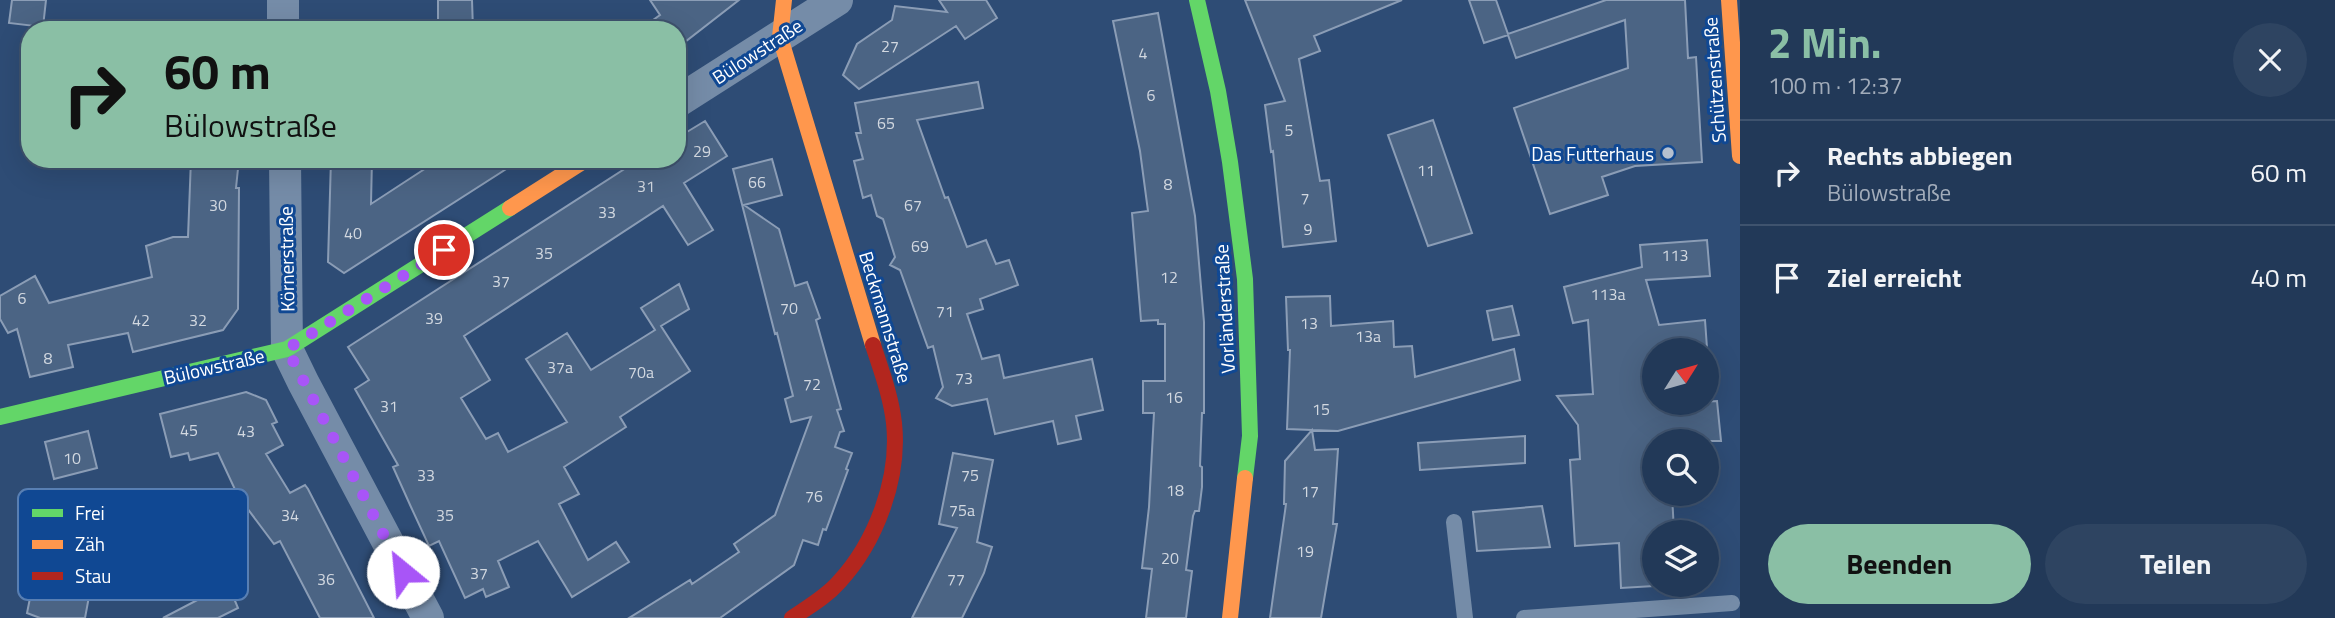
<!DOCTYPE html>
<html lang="de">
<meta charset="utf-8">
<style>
:root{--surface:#223958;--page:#2e4461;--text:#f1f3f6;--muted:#a2acba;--line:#3f536e;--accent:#8abfa5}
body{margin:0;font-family:"Titillium Web",sans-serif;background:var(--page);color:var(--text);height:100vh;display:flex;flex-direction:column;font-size:26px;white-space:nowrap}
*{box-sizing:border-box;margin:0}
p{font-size:23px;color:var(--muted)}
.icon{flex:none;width:38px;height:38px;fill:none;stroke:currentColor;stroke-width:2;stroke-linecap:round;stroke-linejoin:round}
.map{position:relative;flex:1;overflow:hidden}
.side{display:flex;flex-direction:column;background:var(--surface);width:595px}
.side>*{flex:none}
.guide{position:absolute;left:21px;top:21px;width:665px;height:147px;border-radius:28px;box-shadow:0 7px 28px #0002,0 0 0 2px var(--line);background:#8abfa5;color:#111;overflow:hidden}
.needle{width:46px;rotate:53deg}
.controls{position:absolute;left:1642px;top:338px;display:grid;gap:14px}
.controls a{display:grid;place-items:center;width:77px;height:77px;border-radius:50%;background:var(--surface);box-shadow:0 7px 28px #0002,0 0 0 2px var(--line);font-size:35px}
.pin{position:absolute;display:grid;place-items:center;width:60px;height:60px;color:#fff;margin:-30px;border:4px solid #fff;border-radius:50%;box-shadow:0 2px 7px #0007}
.me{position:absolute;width:77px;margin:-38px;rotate:332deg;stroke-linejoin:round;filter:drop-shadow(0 0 5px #0008)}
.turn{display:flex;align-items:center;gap:24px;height:147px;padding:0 28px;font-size:32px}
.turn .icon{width:91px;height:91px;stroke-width:2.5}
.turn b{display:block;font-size:49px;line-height:60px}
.round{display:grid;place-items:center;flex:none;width:74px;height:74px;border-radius:37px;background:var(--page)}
.summary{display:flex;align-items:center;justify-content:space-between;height:119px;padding:0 28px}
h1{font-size:42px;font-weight:700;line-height:52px;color:var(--accent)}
.cta{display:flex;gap:14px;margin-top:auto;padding:14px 28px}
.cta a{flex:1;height:80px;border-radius:42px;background:var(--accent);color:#111;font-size:28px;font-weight:700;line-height:80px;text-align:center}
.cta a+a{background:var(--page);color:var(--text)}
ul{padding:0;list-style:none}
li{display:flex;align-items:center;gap:21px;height:105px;padding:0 28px;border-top:2px solid var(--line)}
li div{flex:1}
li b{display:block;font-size:26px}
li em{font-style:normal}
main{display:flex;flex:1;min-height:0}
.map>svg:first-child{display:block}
.building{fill:#4b6484;stroke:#8b9db6;stroke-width:2}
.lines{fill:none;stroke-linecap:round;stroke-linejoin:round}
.lane{stroke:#758ca8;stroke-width:16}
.street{stroke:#758ca8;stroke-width:32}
.fast{stroke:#63d668;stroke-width:16}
.slow{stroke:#ff974d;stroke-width:16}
.jam{stroke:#b3261e;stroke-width:16}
.route{stroke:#a855f7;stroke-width:12;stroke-dasharray:0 21.6}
.poi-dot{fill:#b6c0cf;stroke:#104893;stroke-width:2.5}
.labels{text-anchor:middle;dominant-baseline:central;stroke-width:6;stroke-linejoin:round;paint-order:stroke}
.number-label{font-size:16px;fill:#d2d8e0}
.street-label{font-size:19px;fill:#fff;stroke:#104893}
.poi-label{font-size:19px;fill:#fff;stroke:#104893;text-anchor:end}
.key{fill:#104893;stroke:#587fb3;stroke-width:2}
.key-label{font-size:19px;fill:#fff}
</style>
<main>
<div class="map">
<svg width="1740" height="618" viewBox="0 0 1740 618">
<rect width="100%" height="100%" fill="#2e4c75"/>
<path class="building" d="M12 0H46L43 27 9 23Z
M438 0H472L473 30H438Z
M650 0H739L681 45 677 40V30H639L660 15Z
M939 0H986L997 18 965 39 956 26 859 89 843 75 857 44 892 20 895 6 947 12Z
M1245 0H1402L1314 36 1320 51 1299 59 1320 181 1329 180 1336 241 1283 247 1273 151 1271 152 1265 105 1285 101Z
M1469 0H1496L1508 34 1606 0H1685L1688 58 1696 57 1702 162 1635 166 1602 177 1608 195 1550 214 1514 108 1628 68 1625 20 1516 58 1508 35 1484 43Z
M1158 13 1195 216 1204 322V413H1202L1200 466 1202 467V487L1199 511H1195L1193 516 1186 570 1192 571 1186 618H1146L1152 569 1142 568 1149 507 1154 413H1143V381H1165V324H1158V320L1141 321 1132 213 1148 211 1140 151 1113 21Z
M978 82 983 108 917 120 945 198 948 197 967 247 986 240 996 264 1009 260 1018 285 980 299 983 309 967 314 982 359 999 355 1004 378 1092 359 1103 410 1076 416 1081 439 1058 444 1053 421 995 434 987 399 952 406 936 398 943 387 933 346 928 348 900 270 890 265 895 257 883 219 877 216 871 195 863 198 854 161 863 159 856 133H861L855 103Z
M1433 120 1472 233 1428 246 1388 135Z
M705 121 727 156 684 183 713 230 688 245 663 206 464 336 490 380 461 398 486 439 498 433 508 452 567 422 526 359 567 333 591 370 655 330 641 308 679 284 689 309 661 326 690 371 620 417 626 427 564 467 579 494 559 504 588 560 616 542 629 562 572 597 538 541 498 561 509 587 486 597 483 589 465 598 439 541 429 546 411 507 393 467 398 465 355 389 369 380 348 347 640 159H677V138Z
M191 159H239L236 188H239L238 309 223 330 133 352 128 333 68 345 73 367 30 377 17 329 8 333 0 319V296L35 276 49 303 152 277 146 246 173 237H188Z
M331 159H372L371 204 440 159H522L344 273 328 262Z
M772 159 782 195 744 205 779 229 795 286 807 282 820 318 816 320 841 409 837 410 844 431 840 432 835 447 852 453 846 469 848 470 826 530 823 529 818 545 803 540 794 565 720 618H629L690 580 692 584 739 552 734 544 775 515 811 417 791 422 785 399 793 396 777 333 775 334 733 169Z
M1707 240 1710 276 1646 280 1659 325 1705 320 1707 348 1654 350V405L1717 401 1721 441H1654V494H1672L1674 532H1654V586L1621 588 1619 543 1575 546 1570 460 1580 459 1578 425 1557 396 1593 394 1588 320 1573 323 1564 287 1642 267 1640 245Z
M1330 296 1331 326 1393 321 1394 347 1412 346 1415 377 1514 349 1520 380 1338 431 1287 429 1290 350H1288L1286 297Z
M1512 306 1519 335 1493 340 1487 311Z
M246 392 266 400 277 422 272 424 283 445 266 454 290 493 305 485 308 489 374 618H320L280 541 274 544 238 496 218 453 190 460 188 453 171 457 160 414Z
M1312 430 1315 450 1338 449 1333 524H1337L1321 618H1270L1286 504H1284L1285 461Z
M88 431 97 468 54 479 45 442Z
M1525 436V463L1420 470 1418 443Z
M953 453 993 460 977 542 992 547 984 573 962 618H912L957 528 939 524Z
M1542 506 1550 547 1477 551 1473 512Z
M45 507H93L87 575H93L85 618H40L27 613 45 523Z
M228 584 238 608 218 618H163Z"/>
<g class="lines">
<path class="lane" d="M1454 522 1465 618
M1524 618 1732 603"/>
<path class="street" d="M283 0V30
M677 102 837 0
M285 159 287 349 303 382 428 618"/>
<path class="fast" d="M1197 0 1218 91 1230 162 1245 279 1250 436 1245 478
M0 417 287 349 510 208"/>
<path class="slow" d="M784 0 780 37 873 345
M1729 0 1740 156
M510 208 587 159
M1230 618 1245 478"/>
<path class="jam" d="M792 618C808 607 826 597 839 582 876 542 900 478 894 423 891 396 881 370 873 345"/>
</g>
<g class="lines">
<path class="route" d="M403 572 287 349 444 250"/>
</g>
<circle class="poi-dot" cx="1668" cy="153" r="7"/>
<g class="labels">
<g class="number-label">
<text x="890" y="46">27</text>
<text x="1143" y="53">4</text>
<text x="1151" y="95">6</text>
<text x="886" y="123">65</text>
<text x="1289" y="130">5</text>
<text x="702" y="151">29</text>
<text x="1426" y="170">11</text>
<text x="757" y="182">66</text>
<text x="1168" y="184">8</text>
<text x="646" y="186">31</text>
<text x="1305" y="198">7</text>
<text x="218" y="205">30</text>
<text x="913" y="205">67</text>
<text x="607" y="212">33</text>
<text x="1308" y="229">9</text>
<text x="353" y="233">40</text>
<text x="920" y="246">69</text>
<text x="544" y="253">35</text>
<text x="1675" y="255">113</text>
<text x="1169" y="277">12</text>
<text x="501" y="281">37</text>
<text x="1608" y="294">113a</text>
<text x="22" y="298">6</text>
<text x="789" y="308">70</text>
<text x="945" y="311">71</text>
<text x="434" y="318">39</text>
<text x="141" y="320">42</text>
<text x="198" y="320">32</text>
<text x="1309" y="323">13</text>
<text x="1368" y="336">13a</text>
<text x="48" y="358">8</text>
<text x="560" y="367">37a</text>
<text x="641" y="372">70a</text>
<text x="964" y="378">73</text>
<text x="812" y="384">72</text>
<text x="1174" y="397">16</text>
<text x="389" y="406">31</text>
<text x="1321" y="409">15</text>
<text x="189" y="430">45</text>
<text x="246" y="431">43</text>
<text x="72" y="458">10</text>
<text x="426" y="475">33</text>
<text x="970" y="475">75</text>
<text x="1175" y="490">18</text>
<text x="1310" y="491">17</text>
<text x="814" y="496">76</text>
<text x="962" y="510">75a</text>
<text x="290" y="515">34</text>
<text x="445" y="515">35</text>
<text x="1305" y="551">19</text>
<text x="1170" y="558">20</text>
<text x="479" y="573">37</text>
<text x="326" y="579">36</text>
<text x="956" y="579">77</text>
</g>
<g class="street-label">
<text transform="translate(757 51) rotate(-33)">Bülowstraße</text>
<text transform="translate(1714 80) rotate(-94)">Schützenstraße</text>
<text transform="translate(286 259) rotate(-91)">Körnerstraße</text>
<text transform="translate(1224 309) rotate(-93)">Vorländerstraße</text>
<text transform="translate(886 317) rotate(73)">Beckmannstraße</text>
<text transform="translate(214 366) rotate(-13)">Bülowstraße</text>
</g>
<g class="poi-label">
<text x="1654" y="153">Das Futterhaus</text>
</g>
</g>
<rect x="18" y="489" width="230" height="111" rx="10" class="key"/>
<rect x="32" y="509" width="31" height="8" fill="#63d668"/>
<rect x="32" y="540" width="31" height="9" fill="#ff974d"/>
<rect x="32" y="572" width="31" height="8" fill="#b3261e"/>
<g class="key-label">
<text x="75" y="520">Frei</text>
<text x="75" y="551">Zäh</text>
<text x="75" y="583">Stau</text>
</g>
</svg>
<div class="controls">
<a><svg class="needle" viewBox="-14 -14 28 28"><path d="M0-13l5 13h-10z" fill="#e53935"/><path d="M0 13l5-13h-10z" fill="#a2acba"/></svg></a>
<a><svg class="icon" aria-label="search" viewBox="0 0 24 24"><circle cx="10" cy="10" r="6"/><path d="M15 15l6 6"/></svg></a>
<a><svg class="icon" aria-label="layers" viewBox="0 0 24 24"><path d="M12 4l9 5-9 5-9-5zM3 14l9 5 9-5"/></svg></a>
</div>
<div class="pin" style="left:444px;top:250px;background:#d93025"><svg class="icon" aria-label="arrive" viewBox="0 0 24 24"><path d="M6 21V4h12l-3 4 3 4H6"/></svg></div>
<svg class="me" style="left:403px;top:572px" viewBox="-20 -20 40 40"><circle r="19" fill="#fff"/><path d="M0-13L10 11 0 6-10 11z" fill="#a855f7"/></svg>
<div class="guide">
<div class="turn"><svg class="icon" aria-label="right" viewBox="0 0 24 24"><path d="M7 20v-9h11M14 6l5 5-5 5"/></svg><div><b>60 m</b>Bülowstraße</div></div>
</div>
</div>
<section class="side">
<div class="summary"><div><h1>2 Min.</h1><p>100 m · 12:37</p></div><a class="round"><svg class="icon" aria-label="close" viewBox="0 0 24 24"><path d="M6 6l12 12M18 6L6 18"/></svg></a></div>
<ul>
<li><svg class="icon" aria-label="right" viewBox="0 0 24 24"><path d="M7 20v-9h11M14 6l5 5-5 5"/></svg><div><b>Rechts abbiegen</b><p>Bülowstraße</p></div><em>60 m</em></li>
<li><svg class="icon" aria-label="arrive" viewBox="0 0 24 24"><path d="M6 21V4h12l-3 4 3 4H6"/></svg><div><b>Ziel erreicht</b></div><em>40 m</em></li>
</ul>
<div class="cta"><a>Beenden</a><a>Teilen</a></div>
</section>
</main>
